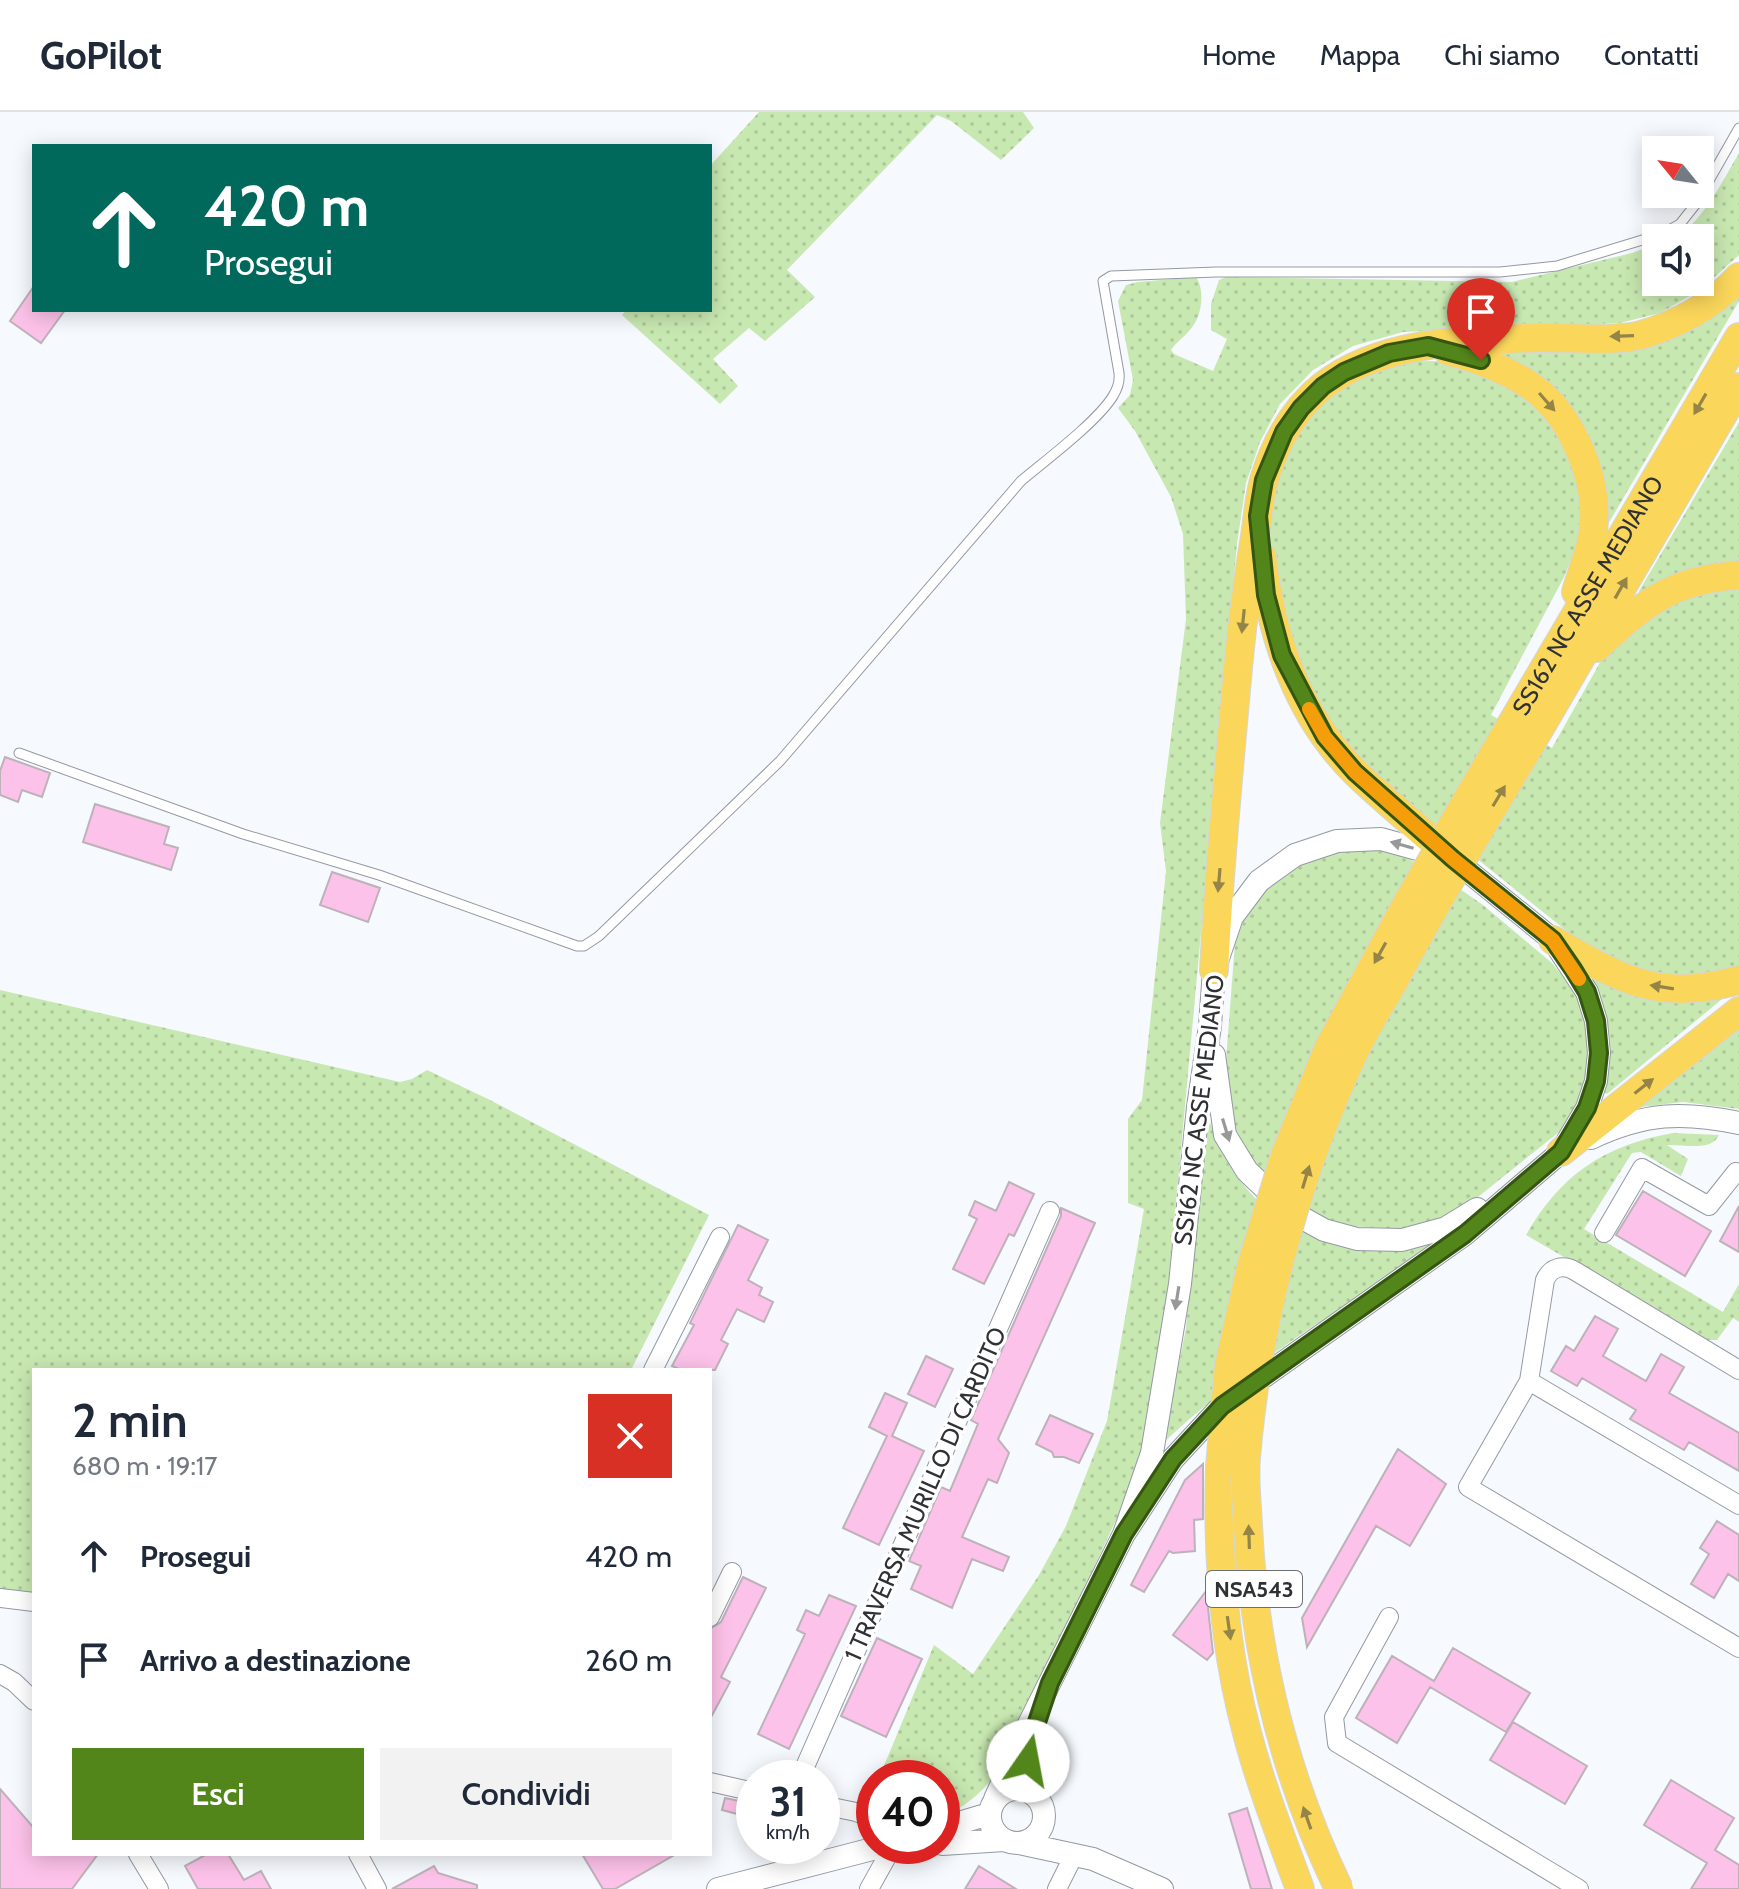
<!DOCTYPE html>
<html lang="it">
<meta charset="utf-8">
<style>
:root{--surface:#fff;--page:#f2f2f3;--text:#1f2937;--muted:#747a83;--line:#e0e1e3;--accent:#52851a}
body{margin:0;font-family:Cabin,sans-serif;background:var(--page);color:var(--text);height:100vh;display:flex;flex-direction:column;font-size:30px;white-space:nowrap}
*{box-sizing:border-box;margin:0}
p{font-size:26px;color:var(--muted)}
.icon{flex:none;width:44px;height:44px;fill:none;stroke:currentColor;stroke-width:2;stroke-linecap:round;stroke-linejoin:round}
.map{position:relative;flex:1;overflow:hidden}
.side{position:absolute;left:32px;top:1256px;width:680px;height:488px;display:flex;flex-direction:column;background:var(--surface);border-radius:0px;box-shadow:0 4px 20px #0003}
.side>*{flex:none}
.hud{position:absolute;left:32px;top:32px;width:680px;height:168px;border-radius:0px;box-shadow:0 4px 20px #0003;background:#00695c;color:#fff;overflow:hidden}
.needle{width:52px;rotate:300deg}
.buttons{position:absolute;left:1642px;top:24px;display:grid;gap:16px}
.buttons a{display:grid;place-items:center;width:72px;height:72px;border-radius:0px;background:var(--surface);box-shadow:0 4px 20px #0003;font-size:40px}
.speed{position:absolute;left:736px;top:1648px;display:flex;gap:16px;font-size:40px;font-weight:700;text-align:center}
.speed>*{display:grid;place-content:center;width:104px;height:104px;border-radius:50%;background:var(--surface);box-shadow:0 4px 20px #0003;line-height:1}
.speed small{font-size:20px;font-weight:400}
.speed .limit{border:12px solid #d22;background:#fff;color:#111}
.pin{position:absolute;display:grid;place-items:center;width:68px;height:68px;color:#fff;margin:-82px -34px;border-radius:50% 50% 50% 0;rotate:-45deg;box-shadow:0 0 8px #0007}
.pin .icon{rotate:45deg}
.me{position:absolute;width:88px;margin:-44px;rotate:12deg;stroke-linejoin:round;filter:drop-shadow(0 0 6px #0008)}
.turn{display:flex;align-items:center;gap:28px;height:168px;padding:0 40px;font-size:36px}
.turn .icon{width:104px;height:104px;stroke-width:2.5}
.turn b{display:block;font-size:56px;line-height:68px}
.round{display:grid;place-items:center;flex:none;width:84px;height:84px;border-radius:0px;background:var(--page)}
.summary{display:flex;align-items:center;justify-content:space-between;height:136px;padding:0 40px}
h1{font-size:48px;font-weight:600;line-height:60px}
.cta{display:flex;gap:16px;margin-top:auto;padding:16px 40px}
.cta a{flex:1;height:92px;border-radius:0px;background:var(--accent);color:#fff;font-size:32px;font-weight:600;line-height:92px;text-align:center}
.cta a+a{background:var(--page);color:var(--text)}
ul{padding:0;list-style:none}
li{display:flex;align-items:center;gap:24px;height:104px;padding:0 40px}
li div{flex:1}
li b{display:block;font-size:30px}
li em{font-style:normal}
header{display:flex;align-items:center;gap:48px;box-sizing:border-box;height:112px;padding:0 40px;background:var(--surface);border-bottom:2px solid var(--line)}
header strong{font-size:38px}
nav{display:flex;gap:44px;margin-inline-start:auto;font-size:28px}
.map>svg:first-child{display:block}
.grass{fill:url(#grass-dots)}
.building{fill:#fdc2e9;stroke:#bdb2b9;stroke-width:2}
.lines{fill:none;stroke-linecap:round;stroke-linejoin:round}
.service-casing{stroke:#9399a3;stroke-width:11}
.minor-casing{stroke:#9399a3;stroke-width:20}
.tertiary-casing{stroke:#9399a3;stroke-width:24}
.trunk-casing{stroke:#d5d6d7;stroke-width:30}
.service{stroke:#fff;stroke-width:9}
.minor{stroke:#fff;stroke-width:18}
.tertiary{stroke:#fff;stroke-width:22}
.trunk{stroke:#fad65b;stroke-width:28}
.trunk-bridge-casing{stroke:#d5d6d7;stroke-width:30;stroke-linecap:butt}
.trunk-bridge{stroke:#fad65b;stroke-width:28}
.oneway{fill:#948448}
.oneway2{fill:#97989a}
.route-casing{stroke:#355611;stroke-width:20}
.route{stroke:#52851a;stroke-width:14}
.slow{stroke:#f59e0b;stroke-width:14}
.labels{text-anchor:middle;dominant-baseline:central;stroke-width:7;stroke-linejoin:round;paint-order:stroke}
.shield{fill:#fff;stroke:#6d6f72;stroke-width:2}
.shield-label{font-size:22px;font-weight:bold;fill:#2f3135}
.street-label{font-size:24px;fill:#2f3135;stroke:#fff}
</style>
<header>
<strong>GoPilot</strong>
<nav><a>Home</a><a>Mappa</a><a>Chi siamo</a><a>Contatti</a></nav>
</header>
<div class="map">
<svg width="1739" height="1777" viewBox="0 0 1739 1777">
<defs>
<pattern id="grass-dots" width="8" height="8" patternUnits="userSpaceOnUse" patternTransform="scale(2)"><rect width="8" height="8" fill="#c8e8b1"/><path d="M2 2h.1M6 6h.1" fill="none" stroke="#acc799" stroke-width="1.8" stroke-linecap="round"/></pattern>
</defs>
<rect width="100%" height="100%" fill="#f6f9fd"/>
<path class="grass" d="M759 0H1023L1034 16 1001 48 951 9 937 3 787 158 815 185 765 229 749 216 713 247 738 274 720 292 622 203 626 198H710V54Z
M1739 41V143L1699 179 1660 201 1620 211 1403 220 1353 234 1313 258 1280 292 1260 330 1246 371 1237 432 1165 1210 1144 1336 1125 1389 1000 1656C984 1680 967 1693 942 1706V1666H879L934 1533 973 1562 1039 1463 1066 1414 1107 1309 1144 1097 1128 1091V1007L1142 988 1166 759 1160 711 1186 507 1183 422 1171 385 1135 319 1118 296 1130 283 1133 268 1118 189 1126 173 1138 170 1196 165C1205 178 1202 201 1193 214 1187 223 1177 229 1171 238L1174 242 1213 259 1227 227 1211 218V192L1219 168 1226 165 1512 170 1632 141 1656 132V170H1700V126H1672C1700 116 1724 66 1739 41Z
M1739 175V189L1604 419 1600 373 1489 239 1571 236Z
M1429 249 1451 250 1512 271 1559 315 1585 396 1579 428 1564 465 1491 603 1552 636 1602 547 1663 490 1739 471V861L1668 869 1589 837 1373 663 1330 614 1301 564 1274 474 1270 420 1273 376 1299 317 1329 285 1365 262 1407 250Z
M1739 310V453L1641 483 1639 479Z
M1370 735 1405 745 1441 764 1483 793 1552 851 1572 876 1586 904 1591 944 1585 976 1577 995 1564 1016 1473 1089 1447 1105 1402 1117 1346 1114 1315 1102 1255 1054 1234 1014 1224 974 1235 831 1248 797 1258 782 1317 741Z
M1592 863 1727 883 1607 982 1603 979C1618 941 1609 900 1591 866Z
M0 878 400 970 412 967 427 958 488 987 709 1103 631 1258H34V1484L0 1482Z
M1739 915V997L1683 990 1640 995Z
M1204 1003H1208C1224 1060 1259 1101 1313 1124L1433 1127 1438 1132C1344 1195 1245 1253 1163 1331L1186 1216Z
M1673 1021 1719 1023C1712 1040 1683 1032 1667 1033L1688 1047 1681 1064 1641 1040 1632 1041 1584 1117 1723 1200 1739 1172V1210L1733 1206 1717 1228H1707L1526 1123C1561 1062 1605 1033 1673 1021Z"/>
<path class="building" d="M34 174V198H65L41 231 10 209Z
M5 645 50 661 42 685 22 678 18 690 0 683V659Z
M95 692 169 715 164 732 178 736 171 758 83 730Z
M332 760 380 776 368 810 320 793Z
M1009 1070 1034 1082 1014 1124 1009 1122 984 1172 953 1157 977 1107 969 1103 975 1089 996 1099Z
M1643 1079 1711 1119 1685 1164 1616 1123Z
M1739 1094V1140L1720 1129Z
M1061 1096 1095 1111 998 1327 1009 1341 997 1371 988 1367 962 1425 1009 1445 1003 1459 972 1447 952 1496 911 1477 921 1454 909 1449 941 1375 950 1379 978 1312 971 1308 1061 1104Z
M738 1113 768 1128 748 1168 762 1176 759 1183 773 1190 764 1210 737 1197 721 1228 728 1232 715 1258H681L672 1254 694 1213 690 1211Z
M1595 1204 1618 1217 1603 1244 1646 1269 1661 1242 1684 1255 1669 1281 1739 1321V1359L1689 1330 1684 1338 1630 1307 1636 1298 1582 1266 1577 1274 1551 1259 1566 1234 1574 1239Z
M926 1244 953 1257 935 1295 908 1282Z
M885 1281 907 1291 892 1324 924 1339 879 1433 843 1416 887 1324 869 1315Z
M1050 1303 1093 1322 1079 1351 1064 1345H1054L1052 1340 1036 1332Z
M1398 1337 1446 1372 1410 1434 1376 1414 1307 1535 1302 1506Z
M1203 1352V1407L1194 1408 1195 1439 1173 1441 1169 1439 1144 1480 1131 1473 1185 1368Z
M1717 1409 1739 1423V1469L1728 1462 1714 1486 1691 1472 1709 1442 1700 1436Z
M743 1465 766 1476 721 1565 730 1570 710 1607V1517L721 1510Z
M1206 1479 1213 1541 1207 1548 1173 1523Z
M829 1483 856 1494 789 1637 758 1622 805 1522 797 1518 806 1498 819 1504Z
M877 1526 922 1547 886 1625 841 1604Z
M1453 1536 1530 1581 1506 1620 1430 1575 1397 1631 1356 1606 1392 1544 1434 1569Z
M1513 1610 1587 1654 1565 1692 1490 1648Z
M1671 1668 1734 1706 1715 1738 1739 1753V1777H1691L1707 1751 1644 1713Z
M0 1677 34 1716V1742H98L72 1777H0Z
M725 1686 744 1690 741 1703 722 1698Z
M1247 1696 1272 1777H1251L1229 1702Z
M207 1742H228L244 1768 261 1759 271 1777H198L185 1754Z
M582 1742H676L615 1777H603Z
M434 1754 438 1761 477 1773V1777H392Z
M979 1754 1016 1777H965Z"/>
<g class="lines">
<defs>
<path id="service" d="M19 641 243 722 379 763 577 834H584L599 824 780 649 1021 369C1046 348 1097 310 1113 284 1118 276 1120 269 1119 261L1103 169 1111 164 1216 160H1500L1557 154 1662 122 1680 112 1695 93 1739 16"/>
<path id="minor" d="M1604 1121 1642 1056 1709 1094 1736 1060 1739 1062
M653 1258 720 1125
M1529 1269 1545 1168C1551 1155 1563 1152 1575 1159L1739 1258
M1739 1393 1529 1269 1468 1375 1739 1536
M0 1486 34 1490
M710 1505 732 1460
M1389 1505 1334 1605 1337 1631 1579 1777
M0 1562 14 1570 34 1589
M800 1666 1050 1099
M710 1670 754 1680
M822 1693 856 1700 874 1707
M138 1742 159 1777
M358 1742 377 1777
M869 1777 893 1734
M1057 1777 1074 1743"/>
<path id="tertiary" d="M1214 943 1225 1023 1247 1059 1288 1098 1324 1118 1357 1127 1402 1128 1446 1116 1477 1097
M1591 1026C1644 1001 1682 999 1739 1011
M990 1704a27 27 0 1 1 54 0a27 27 0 1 1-54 0Z
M1028 1679V1649L1033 1622
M995 1687 1029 1612 1124 1422 1173 1347 1222 1294 1465 1122 1561 1040 1587 996 1596 969 1599 941 1596 909 1587 880 1553 828 1453 747 1381 727 1337 729 1295 743 1259 769 1232 805 1214 858 1210 914 1198 995 1180 1172 1152 1341 1124 1422
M942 1716 989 1702
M1019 1731 1093 1747 1162 1777
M942 1732 1004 1728
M718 1777 884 1734"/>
<g id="trunk">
<path d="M1448 239C1478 247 1507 257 1532 275 1570 301 1597 364 1594 409 1593 434 1583 456 1576 480"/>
<path d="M1262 445C1271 524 1298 604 1356 661 1387 691 1421 718 1453 747"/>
<path d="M1596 536C1645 491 1670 468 1739 463"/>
<path id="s1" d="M1502 628 1739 225"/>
<path d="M1526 640 1739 275"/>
<path d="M1553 828C1622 868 1657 890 1739 868"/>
<path d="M1214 858C1219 757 1229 657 1238 556 1242 512 1248 468 1255 424 1258 405 1259 383 1265 365 1276 330 1294 297 1323 274 1381 228 1468 228 1538 226 1567 225 1614 230 1641 223 1676 213 1715 192 1739 165"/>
<path d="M1561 1040 1739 899"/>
<path d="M1220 1355C1217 1443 1224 1535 1247 1621 1261 1674 1281 1725 1300 1777"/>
</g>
</defs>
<use href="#service" class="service-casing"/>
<use href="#minor" class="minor-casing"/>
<use href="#tertiary" class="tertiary-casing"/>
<use href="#trunk" class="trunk-casing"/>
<use href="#service" class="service"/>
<use href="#minor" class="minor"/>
<use href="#tertiary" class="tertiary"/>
<use href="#trunk" class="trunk"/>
<defs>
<path id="trunk-bridge" d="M1220 1355 1229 1253 1251 1155 1284 1046 1329 935 1410 786 1502 628
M1339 1777C1284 1663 1254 1540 1248 1413 1247 1391 1244 1368 1246 1346 1257 1212 1293 1076 1348 953 1361 923 1379 895 1395 867 1436 790 1481 715 1526 640"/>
</defs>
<use href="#trunk-bridge" class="trunk-bridge-casing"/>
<use href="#trunk-bridge" class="trunk-bridge"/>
</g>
<defs><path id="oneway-solid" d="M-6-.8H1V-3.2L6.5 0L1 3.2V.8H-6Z" transform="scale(2)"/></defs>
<g class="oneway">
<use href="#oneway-solid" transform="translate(1622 224) rotate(178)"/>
<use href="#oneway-solid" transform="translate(1547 290) rotate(49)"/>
<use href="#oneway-solid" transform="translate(1700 292) rotate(120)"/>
<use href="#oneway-solid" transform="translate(1621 476) rotate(-60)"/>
<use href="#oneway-solid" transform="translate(1243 509) rotate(96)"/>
<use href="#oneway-solid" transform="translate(1499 684) rotate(-59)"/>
<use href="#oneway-solid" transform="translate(1219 768) rotate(95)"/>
<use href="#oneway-solid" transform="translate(1380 841) rotate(119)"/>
<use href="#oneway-solid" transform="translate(1662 875) rotate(-171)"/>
<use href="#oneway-solid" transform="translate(1644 974) rotate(-38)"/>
<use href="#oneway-solid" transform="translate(1306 1065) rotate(-73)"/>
<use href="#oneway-solid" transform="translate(1249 1425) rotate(-92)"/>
<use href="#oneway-solid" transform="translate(1229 1516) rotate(82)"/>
<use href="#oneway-solid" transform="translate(1307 1706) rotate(-109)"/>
</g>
<g class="oneway2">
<use href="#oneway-solid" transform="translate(1402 733) rotate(-164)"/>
<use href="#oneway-solid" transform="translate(1226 1018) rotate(73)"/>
<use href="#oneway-solid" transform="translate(1177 1186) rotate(99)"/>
</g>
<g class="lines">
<defs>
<path id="route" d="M1028 1649 1033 1622 1050 1571 1124 1422 1173 1347 1222 1294 1465 1122 1561 1040 1587 996 1596 969 1599 941 1596 909 1587 880 1573 857 1553 828 1453 747 1355 660 1325 625 1282 543 1266 483 1258 404 1264 368 1284 320 1301 296 1323 274 1344 260 1389 241 1428 234 1481 248"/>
</defs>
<use href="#route" class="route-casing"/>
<use href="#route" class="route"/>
<path class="slow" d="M1309 597 1325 625 1355 660 1453 747 1553 828 1579 867"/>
</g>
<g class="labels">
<rect class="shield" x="1206" y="1459" width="96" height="36" rx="6"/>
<g class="shield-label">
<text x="1254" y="1477">NSA543</text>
</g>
<g class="street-label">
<text stroke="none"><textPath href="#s1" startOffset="168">SS162 NC ASSE MEDIANO</textPath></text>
<text transform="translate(1199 998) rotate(-83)">SS162 NC ASSE MEDIANO</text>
<text transform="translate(925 1382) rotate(-66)">1 TRAVERSA MURILLO DI CARDITO</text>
</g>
</g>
</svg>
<div class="buttons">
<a><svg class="needle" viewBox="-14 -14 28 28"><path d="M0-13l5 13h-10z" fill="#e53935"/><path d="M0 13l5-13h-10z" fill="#747a83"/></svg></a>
<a><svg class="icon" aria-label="sound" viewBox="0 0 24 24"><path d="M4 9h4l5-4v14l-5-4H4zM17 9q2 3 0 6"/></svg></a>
</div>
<div class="speed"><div>31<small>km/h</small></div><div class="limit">40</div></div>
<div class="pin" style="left:1481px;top:248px;background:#d93025"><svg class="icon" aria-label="arrive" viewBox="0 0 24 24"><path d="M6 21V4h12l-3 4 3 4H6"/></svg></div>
<svg class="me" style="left:1028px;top:1649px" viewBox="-20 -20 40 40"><circle r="19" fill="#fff"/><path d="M0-13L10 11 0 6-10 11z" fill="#52851a"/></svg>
<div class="hud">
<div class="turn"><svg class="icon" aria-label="ahead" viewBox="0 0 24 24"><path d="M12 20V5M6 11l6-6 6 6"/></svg><div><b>420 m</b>Prosegui</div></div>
</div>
<section class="side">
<div class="summary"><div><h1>2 min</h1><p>680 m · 19:17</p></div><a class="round" style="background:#d93025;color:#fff"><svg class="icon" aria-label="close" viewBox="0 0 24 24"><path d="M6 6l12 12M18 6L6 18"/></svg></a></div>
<ul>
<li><svg class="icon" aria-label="ahead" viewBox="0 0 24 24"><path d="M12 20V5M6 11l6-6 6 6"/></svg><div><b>Prosegui</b></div><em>420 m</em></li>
<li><svg class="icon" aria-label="arrive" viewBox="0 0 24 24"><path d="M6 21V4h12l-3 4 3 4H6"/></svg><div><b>Arrivo a destinazione</b></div><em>260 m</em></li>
</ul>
<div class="cta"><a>Esci</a><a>Condividi</a></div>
</section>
</div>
